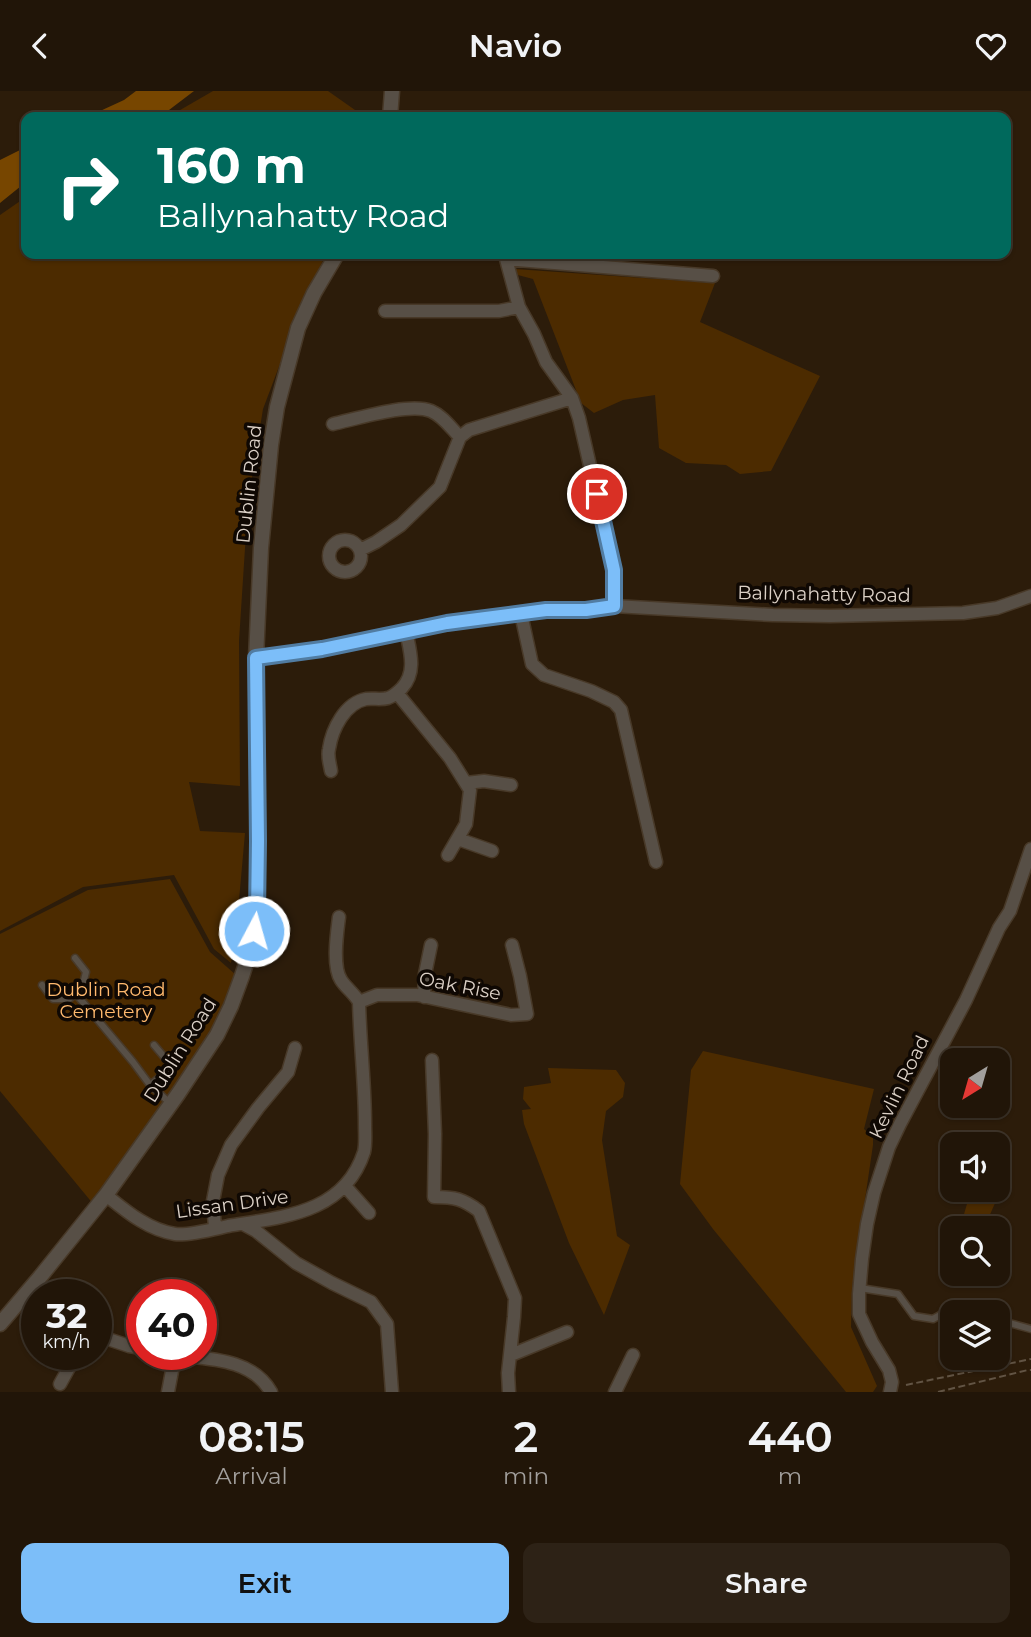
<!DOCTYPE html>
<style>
:root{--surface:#211508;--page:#2d2216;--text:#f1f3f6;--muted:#a29f9c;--line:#3e3429;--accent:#7cbef9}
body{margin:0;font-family:Montserrat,sans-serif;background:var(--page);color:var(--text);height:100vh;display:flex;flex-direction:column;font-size:26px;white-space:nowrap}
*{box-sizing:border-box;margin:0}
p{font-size:23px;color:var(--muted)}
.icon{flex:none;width:38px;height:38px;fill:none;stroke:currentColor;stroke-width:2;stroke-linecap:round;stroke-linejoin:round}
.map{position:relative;height:1301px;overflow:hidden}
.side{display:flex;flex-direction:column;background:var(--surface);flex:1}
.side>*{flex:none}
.hud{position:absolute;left:21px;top:21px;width:990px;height:147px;border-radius:14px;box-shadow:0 2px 5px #0004,0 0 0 2px var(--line);background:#00695c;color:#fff;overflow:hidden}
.needle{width:46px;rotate:217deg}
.buttons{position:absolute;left:940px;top:957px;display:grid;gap:14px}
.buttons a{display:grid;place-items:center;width:70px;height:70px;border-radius:14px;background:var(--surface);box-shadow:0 2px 5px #0004,0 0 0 2px var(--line);font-size:35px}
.speed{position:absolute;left:21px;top:1188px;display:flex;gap:14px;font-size:35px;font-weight:700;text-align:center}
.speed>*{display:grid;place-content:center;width:91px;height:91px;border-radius:50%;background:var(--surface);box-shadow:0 2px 5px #0004,0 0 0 2px var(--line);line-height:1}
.speed small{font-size:18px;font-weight:400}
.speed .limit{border:10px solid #d22;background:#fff;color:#111}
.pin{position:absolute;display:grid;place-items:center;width:60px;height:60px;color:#fff;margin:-30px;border:4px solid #fff;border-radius:50%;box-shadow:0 2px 7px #0007}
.me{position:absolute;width:77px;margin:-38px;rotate:6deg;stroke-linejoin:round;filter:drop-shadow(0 0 5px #0008)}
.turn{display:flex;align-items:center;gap:24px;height:147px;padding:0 21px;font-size:32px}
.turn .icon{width:91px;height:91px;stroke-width:2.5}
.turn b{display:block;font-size:49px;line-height:60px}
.eta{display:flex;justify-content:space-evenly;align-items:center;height:119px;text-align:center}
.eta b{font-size:42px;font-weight:600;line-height:49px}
.button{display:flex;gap:14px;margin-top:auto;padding:14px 21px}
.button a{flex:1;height:80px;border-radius:14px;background:var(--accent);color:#111;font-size:28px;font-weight:600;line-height:80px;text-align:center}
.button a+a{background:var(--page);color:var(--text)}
header{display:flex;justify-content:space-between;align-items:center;height:91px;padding:0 21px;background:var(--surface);font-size:32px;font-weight:600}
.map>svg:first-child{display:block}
.green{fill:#4c2b00}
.water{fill:#774600}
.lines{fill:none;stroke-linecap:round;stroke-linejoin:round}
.service-casing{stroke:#483928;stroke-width:9}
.minor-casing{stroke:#483928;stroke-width:15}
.tertiary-casing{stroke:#483928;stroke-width:17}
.path{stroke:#625444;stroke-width:2;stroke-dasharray:7 3.5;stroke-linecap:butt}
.service{stroke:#574f46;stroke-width:6}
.minor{stroke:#574f46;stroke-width:12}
.tertiary{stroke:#574f46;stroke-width:14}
.route-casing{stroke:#517ca2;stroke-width:18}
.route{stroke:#7cbef9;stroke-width:12}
.labels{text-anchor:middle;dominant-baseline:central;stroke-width:7;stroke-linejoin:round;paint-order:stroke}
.street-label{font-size:19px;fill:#dbd0c6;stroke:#0f0803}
.park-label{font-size:19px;fill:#ffb96e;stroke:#0f0803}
</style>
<header><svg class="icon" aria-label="back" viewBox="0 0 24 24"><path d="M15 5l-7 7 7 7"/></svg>Navio<svg class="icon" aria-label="heart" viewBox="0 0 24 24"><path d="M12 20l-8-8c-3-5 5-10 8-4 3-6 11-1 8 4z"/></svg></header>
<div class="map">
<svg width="1031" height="1301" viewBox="0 0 1031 1301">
<rect width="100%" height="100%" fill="#2c1c0a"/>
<path class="green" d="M213 0H328L365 26H168Z
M26 106V163H326L303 212 263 318 248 411 239 550 240 695 189 691 200 740 245 742 236 843 231 872 214 858 174 784 83 796 0 840V124Z
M515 178 715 192 700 231 820 285 771 380 740 383 726 374 686 372 659 357 655 304 623 309 594 322 581 312 533 188 514 183Z
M170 788 210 861 236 884C204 968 146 1040 94 1114L0 1000V843L88 799Z
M703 960 874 998 864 1038 873 1046V1054L852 1197 851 1236 877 1295 873 1301H846L713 1138 680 1093 691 979Z
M548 977 616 979 625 992 623 1006 606 1020 602 1049 617 1145 630 1154 604 1224 569 1152 524 1033 522 1019 531 1018 523 1008 524 996 551 992Z
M998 1088 1004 1092 984 1137H960L971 1099H998Z"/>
<path class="water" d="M136 0H194L169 19 155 26H87L124 9Z
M26 56V91L0 112V69Z"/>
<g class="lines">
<defs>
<path id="service" d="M42 894 53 908H69L82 897 86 881 75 867
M76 903 133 971 150 994 170 1012
M150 994 169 979 171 974 154 954
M860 1197 898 1203 914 1225 933 1228 953 1217 969 1222
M998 1229 1031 1238"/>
<path id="minor" d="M385 220H499L519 216
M333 333C356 328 410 311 431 320 443 325 451 337 460 346
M329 465a16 16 0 1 1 32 0a16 16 0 1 1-32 0Z
M360 459 376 451 401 434 440 396 460 346 469 339 572 307
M614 515V479L579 327 572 307 546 271 534 243 519 216 506 168 713 185
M521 523 532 573 544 584 591 600 614 611 621 619 656 771
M256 567 322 558 447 532 546 519H586L614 515 773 524 830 525 963 522 997 517 1031 505
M397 602 450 667 470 699 466 733 448 764
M331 680C330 673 327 665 329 658 332 638 345 612 366 608 373 607 381 609 388 607 394 605 398 601 402 597 417 581 410 560 406 540
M466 692 484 690 511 694
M458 748 492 760
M424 906 425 883 431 854
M359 911 377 904H417L511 924 527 923 520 885 512 854
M432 969 435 1043 434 1106C455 1106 463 1108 479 1120L515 1207 514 1226 508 1282 509 1301
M345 1095 369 1122
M106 1104C126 1120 148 1139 175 1143 188 1145 214 1138 228 1135 282 1126 344 1123 364 1061 366 1053 365 1043 365 1034 365 993 360 952 359 911 354 902 346 897 341 889 332 875 337 842 339 826
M243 1133 256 1140 296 1172 332 1192 371 1211 387 1233 392 1301
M215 1137 213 1110 218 1084 231 1054 258 1017 288 981 295 957
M36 1191 50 1204
M96 1244 129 1255 142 1257
M174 1264C208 1268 252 1267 271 1301
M511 1264 567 1241
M60 1293 76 1264
M168 1301 175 1264
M615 1301 633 1264
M890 1301 892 1291 889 1279 872 1251 859 1223V1203L862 1168 867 1133 874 1102 889 1056 900 1033 966 909 999 837 1010 820 1031 758"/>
<path id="tertiary" d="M390 26 392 0
M0 1233 40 1186 106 1104 178 1003 217 944 231 915 242 885 251 857 257 823 258 750 256 567 261 457 271 354 277 316 298 237 314 202 337 163"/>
</defs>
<use href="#service" class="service-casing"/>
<use href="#minor" class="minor-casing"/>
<use href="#tertiary" class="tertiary-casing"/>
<path class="path" d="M906 1294 1031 1268
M938 1301 1028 1279H1031"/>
<use href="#service" class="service"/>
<use href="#minor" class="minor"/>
<use href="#tertiary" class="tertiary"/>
</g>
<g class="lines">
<defs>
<path id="route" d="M254 840 257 823 258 750 256 567 322 558 447 532 546 519H586L614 515V479L597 403"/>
</defs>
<use href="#route" class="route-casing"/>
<use href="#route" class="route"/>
</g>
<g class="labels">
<g class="street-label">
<text transform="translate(249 393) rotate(-84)">Dublin Road</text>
<text transform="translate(824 503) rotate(1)">Ballynahatty Road</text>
<text transform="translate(460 895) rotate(11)">Oak Rise</text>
<text transform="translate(180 959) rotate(-58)">Dublin Road</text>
<text transform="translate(899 996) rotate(-64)">Kevlin Road</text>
<text transform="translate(232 1113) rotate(-8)">Lissan Drive</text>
</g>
<g class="park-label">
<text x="106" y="898">Dublin Road<tspan x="106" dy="22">Cemetery</tspan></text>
</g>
</g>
</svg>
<div class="buttons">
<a><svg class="needle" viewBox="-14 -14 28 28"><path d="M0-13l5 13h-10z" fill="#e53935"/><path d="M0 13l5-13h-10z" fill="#a29f9c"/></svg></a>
<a><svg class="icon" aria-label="sound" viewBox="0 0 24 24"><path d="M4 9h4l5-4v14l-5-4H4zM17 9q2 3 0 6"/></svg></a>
<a><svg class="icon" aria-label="search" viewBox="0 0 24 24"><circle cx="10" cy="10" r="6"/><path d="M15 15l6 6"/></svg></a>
<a><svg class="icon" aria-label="layers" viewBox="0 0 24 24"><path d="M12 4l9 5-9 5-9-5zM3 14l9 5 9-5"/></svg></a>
</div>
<div class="speed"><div>32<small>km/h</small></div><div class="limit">40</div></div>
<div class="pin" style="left:597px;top:403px;background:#d93025"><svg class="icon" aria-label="arrive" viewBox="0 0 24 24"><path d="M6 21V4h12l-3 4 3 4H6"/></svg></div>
<svg class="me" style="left:254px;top:840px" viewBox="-20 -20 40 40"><circle r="17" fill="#7cbef9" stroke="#fff" stroke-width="3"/><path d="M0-11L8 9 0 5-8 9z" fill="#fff"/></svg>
<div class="hud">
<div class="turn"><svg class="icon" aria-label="right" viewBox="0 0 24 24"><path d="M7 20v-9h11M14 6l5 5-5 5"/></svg><div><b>160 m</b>Ballynahatty Road</div></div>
</div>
</div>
<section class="side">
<div class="eta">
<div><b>08:15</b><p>Arrival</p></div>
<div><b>2</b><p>min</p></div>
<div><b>440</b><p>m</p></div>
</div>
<div class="button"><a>Exit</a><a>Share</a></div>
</section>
